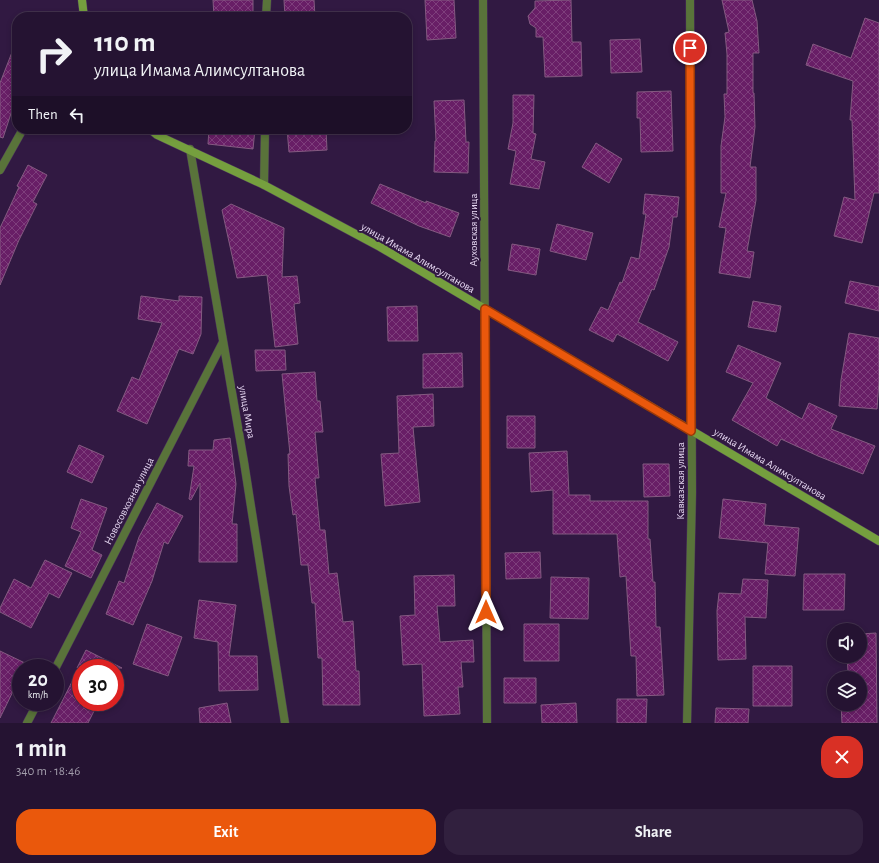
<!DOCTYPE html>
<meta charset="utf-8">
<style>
:root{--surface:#251332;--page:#31203e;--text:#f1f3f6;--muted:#a39eac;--line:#42324d;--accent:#ea580c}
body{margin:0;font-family:"Alegreya Sans",sans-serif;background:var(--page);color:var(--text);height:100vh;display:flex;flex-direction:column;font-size:15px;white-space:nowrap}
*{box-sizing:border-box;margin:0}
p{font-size:13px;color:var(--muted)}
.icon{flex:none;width:22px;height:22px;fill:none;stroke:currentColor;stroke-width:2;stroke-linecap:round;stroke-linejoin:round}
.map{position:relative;height:723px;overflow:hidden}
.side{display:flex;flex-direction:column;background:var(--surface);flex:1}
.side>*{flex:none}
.top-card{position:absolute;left:12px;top:12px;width:400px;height:122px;border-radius:16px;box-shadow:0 2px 6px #0003,0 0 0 1px var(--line);background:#251332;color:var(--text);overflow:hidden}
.fabs{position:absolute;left:827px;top:623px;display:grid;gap:8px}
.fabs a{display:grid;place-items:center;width:40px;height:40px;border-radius:50%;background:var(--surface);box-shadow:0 2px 6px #0003,0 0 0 1px var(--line);font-size:20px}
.speed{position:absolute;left:12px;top:659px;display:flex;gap:8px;font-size:20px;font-weight:700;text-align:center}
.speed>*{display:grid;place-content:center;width:52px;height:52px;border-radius:50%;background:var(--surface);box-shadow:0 2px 6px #0003,0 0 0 1px var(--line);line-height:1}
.speed small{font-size:10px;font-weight:400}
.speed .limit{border:6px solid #d22;background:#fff;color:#111}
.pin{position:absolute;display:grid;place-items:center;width:34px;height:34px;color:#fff;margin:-17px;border:2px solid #fff;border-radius:50%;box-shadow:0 1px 4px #0007}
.me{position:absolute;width:44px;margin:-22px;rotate:0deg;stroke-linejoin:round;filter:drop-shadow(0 0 3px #0008)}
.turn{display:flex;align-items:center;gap:14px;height:84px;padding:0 16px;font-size:18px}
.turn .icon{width:52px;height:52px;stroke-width:2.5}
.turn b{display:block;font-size:28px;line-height:34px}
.then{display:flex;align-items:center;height:38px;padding:0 16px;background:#0003;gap:8px;font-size:15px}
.round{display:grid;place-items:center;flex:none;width:42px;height:42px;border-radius:16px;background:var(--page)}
.overview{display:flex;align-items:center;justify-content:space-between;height:68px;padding:0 16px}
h1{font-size:24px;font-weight:700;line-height:30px}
.primary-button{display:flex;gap:8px;margin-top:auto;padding:8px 16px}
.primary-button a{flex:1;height:46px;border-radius:16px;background:var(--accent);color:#fff;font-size:16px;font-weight:700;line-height:46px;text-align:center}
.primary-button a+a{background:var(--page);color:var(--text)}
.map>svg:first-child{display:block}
.building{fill:url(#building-cross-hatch);stroke:#845a81}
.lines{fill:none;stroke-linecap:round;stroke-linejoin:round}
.street-casing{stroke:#4a345b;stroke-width:9}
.secondary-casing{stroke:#4a345b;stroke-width:9}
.street{stroke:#59733a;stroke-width:8}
.secondary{stroke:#759f3e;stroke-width:8}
.route-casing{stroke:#983908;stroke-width:10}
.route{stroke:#ea580c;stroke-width:7}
.labels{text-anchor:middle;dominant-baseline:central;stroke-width:4;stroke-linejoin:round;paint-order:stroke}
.street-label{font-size:11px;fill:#e7d8f3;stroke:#311942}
</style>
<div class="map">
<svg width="879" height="723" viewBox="0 0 879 723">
<defs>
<pattern id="building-cross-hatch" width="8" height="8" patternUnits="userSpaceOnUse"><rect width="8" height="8" fill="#681e66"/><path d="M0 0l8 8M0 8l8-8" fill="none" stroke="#7e3e7c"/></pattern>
</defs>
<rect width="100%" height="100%" fill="#311942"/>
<path class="building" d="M213 0H253V17H214Z
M284 0H314L315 17H285Z
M425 0H454L456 38 427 40Z
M571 0 572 42H581L582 76 545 77 543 37H536V28L530 24 528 16 535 8V1Z
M722 0H752L757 21 759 53H753V93H754L755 127 750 167H756V200L747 251 754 252 750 278 719 273 726 228 719 227 726 193H721V146L725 117 724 94H727V54L725 33 729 32Z
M865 18 879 23V193H874L862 243 834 236 844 197 855 200 852 120H850L853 81 806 65 813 44 851 58Z
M640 39 642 72 611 73 610 40Z
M16 42H17V95L3 138 0 137V83Z
M671 91 673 151 641 152 640 118H637V92Z
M513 95H534L533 133 536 134 531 159 545 162 539 189 510 184 516 151 508 149 513 123Z
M464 100 466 142H469L468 173 434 172 435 141H436L434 101Z
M209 129H255L253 149 208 144Z
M287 129H326L327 150 289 152Z
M596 143 622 159 609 183 582 167Z
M28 165 47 175 33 202 37 204 19 240 0 285V228L19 187 17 186Z
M380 184 426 203V201L459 213 450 237 419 226 371 203Z
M645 194 679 197 677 217H673L669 247 654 290 652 289 638 322 678 342 668 361 617 334 613 342 589 330 601 307 608 310 620 282 622 283 631 257 639 259 646 214H643Z
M231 204 284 228 282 277 297 276 300 303 294 304 298 344 275 347 267 275 237 278 222 210Z
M557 224 593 233 586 260 550 251Z
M512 244 540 249 536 275 508 270Z
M850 281 879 287V311L845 303Z
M141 296 179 301V296L202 297 201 334 193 354 179 349 147 424 117 411 132 377 139 380 162 323 138 319Z
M753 301 781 306 776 332 748 327Z
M417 306 418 341H388L387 307Z
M849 333 879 338V381L877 409 839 406 841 380Z
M738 345 781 363 766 398 802 419 809 403 837 416 831 429 875 446 863 474 818 456 781 439 777 446 732 420 753 383 726 372Z
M255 350H285L286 370 256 371Z
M462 353 463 387 423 388V354Z
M315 372 317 401H320L323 432H315L319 478H315L320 530H325L329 574 337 573 343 622 353 621 356 671H359L360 705H323L322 658H318L315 603H312L308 565H301L296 514 293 515 289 486 288 454H290L282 374Z
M433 394 434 426 413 427 420 502 385 506 381 454 399 453 397 396Z
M507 416H535V448H507Z
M230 438 236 484 232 524H237V562H199L200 483 191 500 189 499 194 466H188L189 450H213L214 440Z
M79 445 104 456 92 483 67 472Z
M567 451 569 495H590V501H648V539H650L653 582H655L656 627H660L664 695 637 696 636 656H631L626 576 620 577 617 534H553V490L531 492 529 453Z
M643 464H669L670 496 644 497Z
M81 499 107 508 92 550 102 555 91 578 65 566 81 532 71 528Z
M723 499 766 504 764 525 799 528 795 576 765 574 768 543 719 538Z
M157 503 183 516 168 544 164 542 152 581 133 625 106 614 119 581 124 583 139 537Z
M540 552 541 578 506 579 505 553Z
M45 560 72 573 59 598 49 593 31 628 0 612V608L14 579 31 588Z
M804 574H845L844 610H803Z
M454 575 455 606H437L440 642 473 640 474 662H461L463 687H458L460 714 424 716 422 664 403 665 400 616 415 615 414 576Z
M551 577 589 578 588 619 550 618Z
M743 579 768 580 766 618 745 617 746 659 718 660 717 611 719 593 741 594Z
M199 600 236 605 229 656H257L258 690 219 691 218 642 194 638Z
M147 624 182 637 168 676 133 664Z
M524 624H559V661H524Z
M876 633 877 723H842L841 704H860V678H841L840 672 848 671 847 656H860V634Z
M86 650 122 668H81V702H85L96 707 88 723H51L79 668H77Z
M0 651 27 664 24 668H21V675L0 718Z
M753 666H792V706H753Z
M504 678H536V703H504Z
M617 699H647L646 723H617Z
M227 703 231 723H200L199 708Z
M576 703 577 723H542L541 705Z
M716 708 749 709 748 723H715Z"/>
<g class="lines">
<defs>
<path id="street" d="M483 0 487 723
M266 17 267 0
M190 149 244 462 285 723
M0 170 23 129
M264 185 265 129
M55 669 223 342
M27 723 38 702
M687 723 692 492 690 0"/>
<path id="secondary" d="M82 0 84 17
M150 129 157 135 264 185 380 247 879 541"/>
</defs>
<use href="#street" class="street-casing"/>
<use href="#secondary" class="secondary-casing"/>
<use href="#street" class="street"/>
<use href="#secondary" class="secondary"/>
</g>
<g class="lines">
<defs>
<path id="route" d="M486 612 485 309 691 431 690 48"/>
</defs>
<use href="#route" class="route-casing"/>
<use href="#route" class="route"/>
</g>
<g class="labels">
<g class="street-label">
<text transform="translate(473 230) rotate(-90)">Ауховская улица</text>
<text transform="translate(418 258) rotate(30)">улица Имама Алимсултанова</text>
<text transform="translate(247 412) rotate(80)">улица Мира</text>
<text transform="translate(770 464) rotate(31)">улица Имама Алимсултанова</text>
<text transform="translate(680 481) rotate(-90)">Кавказская улица</text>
<text transform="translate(129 501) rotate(-63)">Новосовхозная улица</text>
</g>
</g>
</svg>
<div class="fabs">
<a><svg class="icon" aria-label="sound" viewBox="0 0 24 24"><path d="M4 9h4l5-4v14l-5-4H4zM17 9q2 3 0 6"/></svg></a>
<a><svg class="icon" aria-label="layers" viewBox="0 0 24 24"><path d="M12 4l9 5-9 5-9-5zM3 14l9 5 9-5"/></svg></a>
</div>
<div class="speed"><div>20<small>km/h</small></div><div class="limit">30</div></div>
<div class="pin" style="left:690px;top:48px;background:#d93025"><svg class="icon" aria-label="arrive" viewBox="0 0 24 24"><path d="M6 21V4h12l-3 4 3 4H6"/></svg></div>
<svg class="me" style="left:486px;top:612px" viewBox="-20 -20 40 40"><path d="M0-17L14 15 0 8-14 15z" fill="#ea580c" stroke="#fff" stroke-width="4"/></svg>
<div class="top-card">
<div class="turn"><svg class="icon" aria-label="right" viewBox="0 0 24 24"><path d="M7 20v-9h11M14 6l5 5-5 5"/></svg><div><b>110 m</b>улица Имама Алимсултанова</div></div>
<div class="then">Then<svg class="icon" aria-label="left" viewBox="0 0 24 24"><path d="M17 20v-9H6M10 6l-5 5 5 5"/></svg></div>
</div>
</div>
<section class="side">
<div class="overview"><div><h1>1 min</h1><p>340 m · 18:46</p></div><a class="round" style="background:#d93025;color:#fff"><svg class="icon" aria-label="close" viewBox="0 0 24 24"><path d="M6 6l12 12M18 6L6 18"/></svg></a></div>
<div class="primary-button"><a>Exit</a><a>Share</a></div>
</section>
